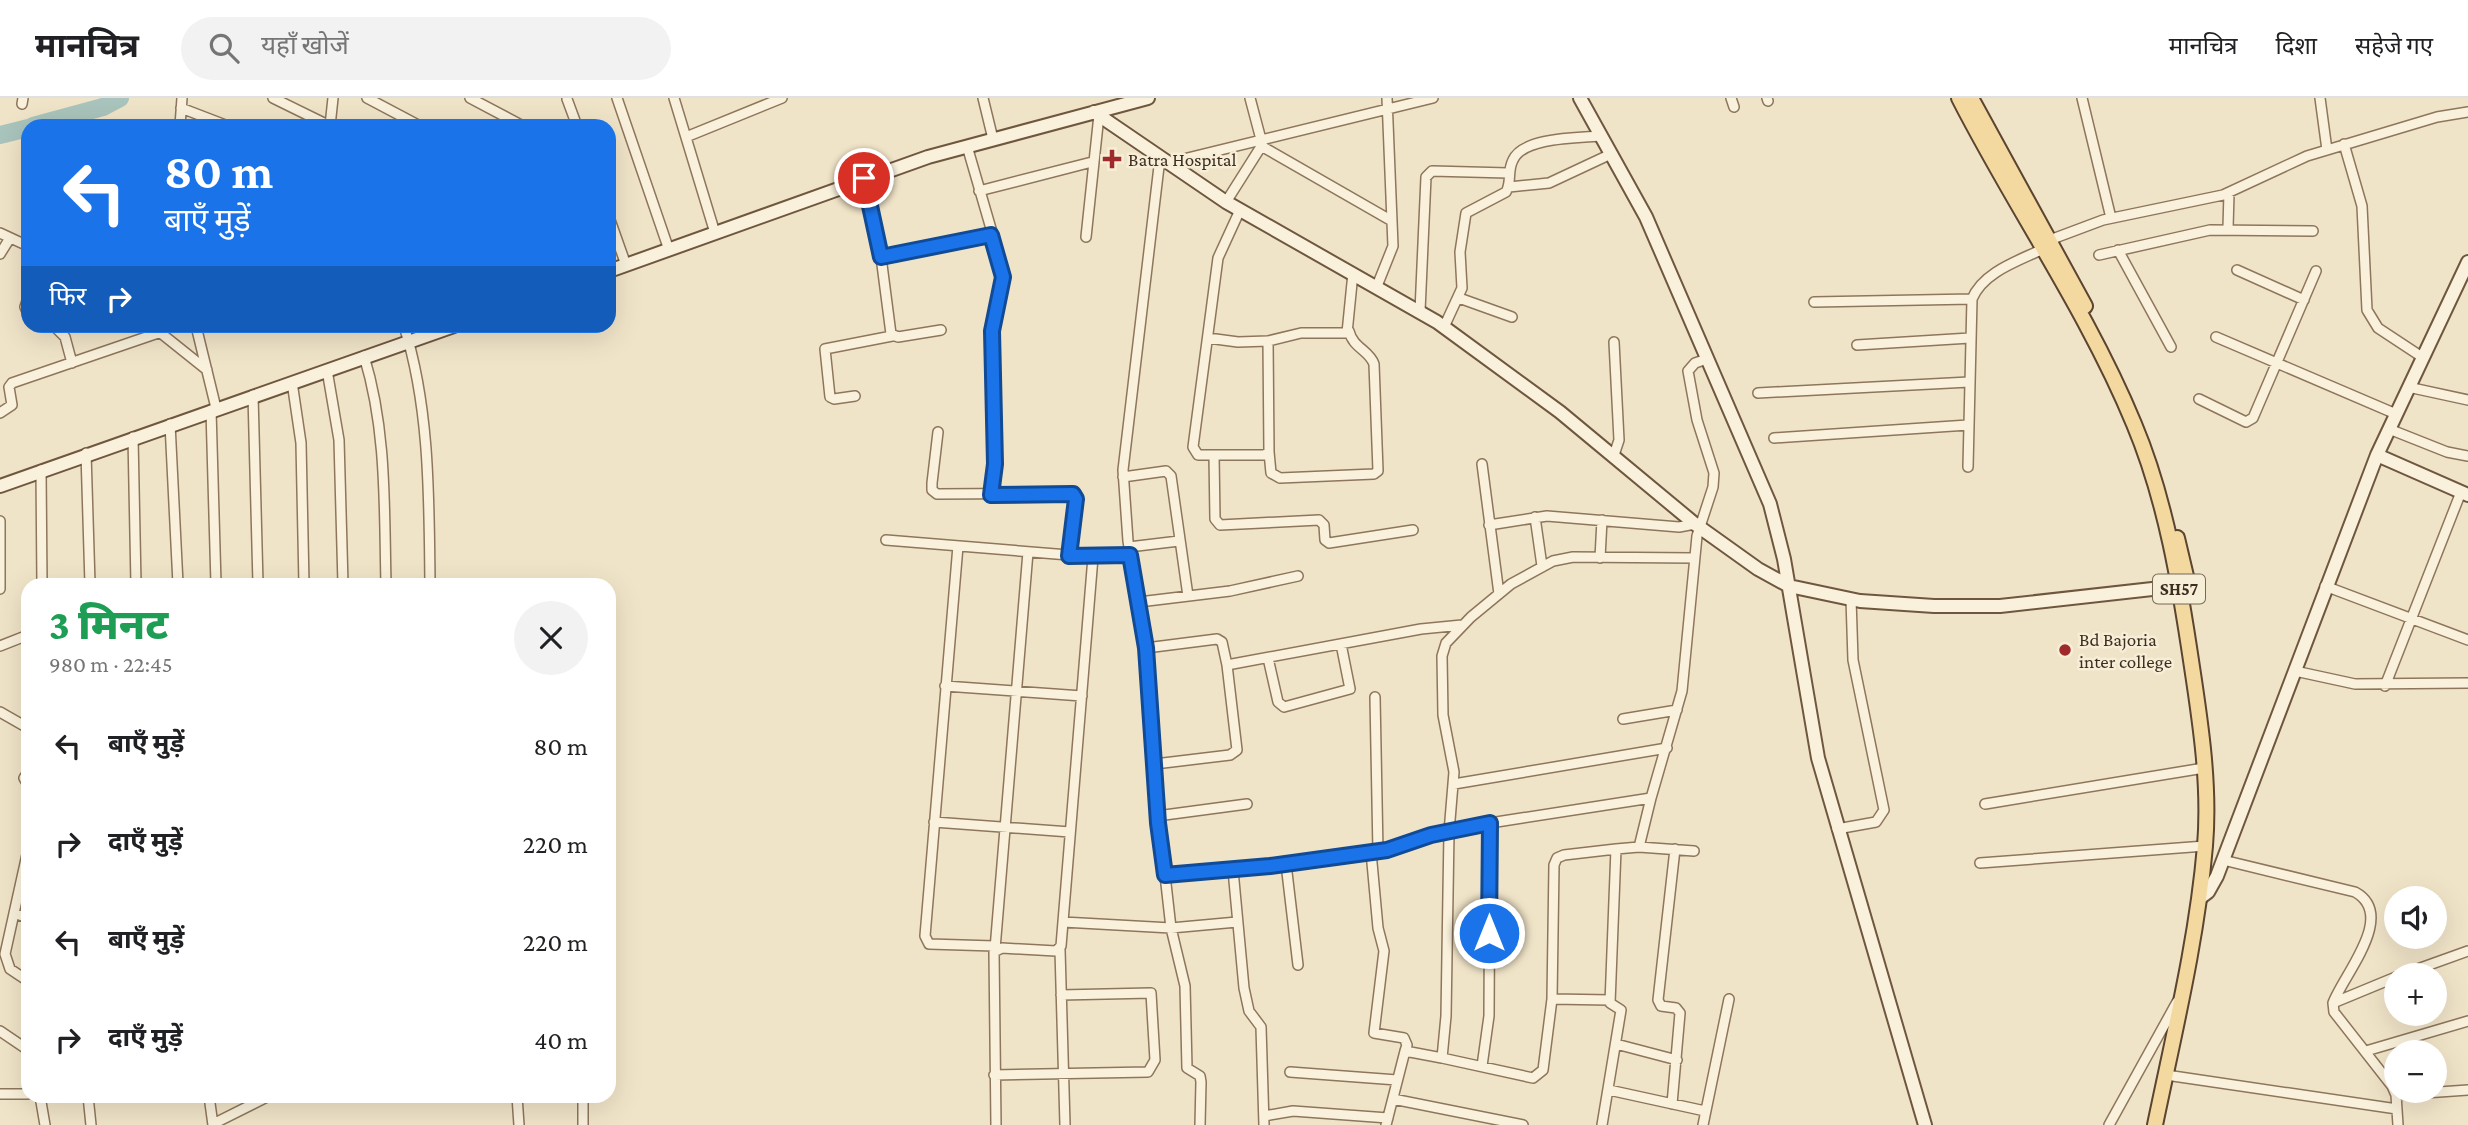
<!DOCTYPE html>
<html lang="hi">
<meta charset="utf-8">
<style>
:root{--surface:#fff;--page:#f2f2f2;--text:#202124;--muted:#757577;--line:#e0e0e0}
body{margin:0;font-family:"Crimson Pro","Noto Sans Devanagari",serif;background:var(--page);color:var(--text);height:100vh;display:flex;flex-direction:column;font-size:26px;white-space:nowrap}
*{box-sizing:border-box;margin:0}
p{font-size:23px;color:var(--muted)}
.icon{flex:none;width:38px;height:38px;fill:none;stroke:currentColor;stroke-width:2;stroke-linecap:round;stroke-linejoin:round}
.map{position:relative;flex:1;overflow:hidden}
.drawer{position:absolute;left:21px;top:480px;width:595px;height:525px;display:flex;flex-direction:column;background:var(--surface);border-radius:21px;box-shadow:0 7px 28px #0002}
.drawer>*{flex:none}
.guide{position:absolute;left:21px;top:21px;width:595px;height:214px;border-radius:21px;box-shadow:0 7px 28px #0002;background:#1a73e8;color:#fff;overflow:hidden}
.fabs{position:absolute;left:2384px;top:788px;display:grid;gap:14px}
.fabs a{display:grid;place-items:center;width:63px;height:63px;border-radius:50%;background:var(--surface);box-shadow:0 7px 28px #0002;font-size:35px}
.pin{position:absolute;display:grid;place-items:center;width:60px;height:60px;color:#fff;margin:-30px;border:4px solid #fff;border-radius:50%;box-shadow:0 2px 7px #0007}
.me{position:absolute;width:77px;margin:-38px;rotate:0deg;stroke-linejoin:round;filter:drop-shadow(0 0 5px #0008)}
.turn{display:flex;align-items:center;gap:24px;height:147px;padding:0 28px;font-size:32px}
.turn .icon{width:91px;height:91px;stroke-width:2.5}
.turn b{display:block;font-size:49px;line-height:60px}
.then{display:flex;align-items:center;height:66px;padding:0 28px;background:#0003;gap:14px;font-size:26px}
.round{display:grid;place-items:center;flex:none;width:74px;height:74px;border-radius:37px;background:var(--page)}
.overview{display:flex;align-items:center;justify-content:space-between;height:119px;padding:0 28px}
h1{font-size:42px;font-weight:800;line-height:52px;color:#1e9e55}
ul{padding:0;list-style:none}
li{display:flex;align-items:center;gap:21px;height:98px;padding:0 28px}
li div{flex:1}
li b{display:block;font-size:26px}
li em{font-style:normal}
header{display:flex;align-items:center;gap:42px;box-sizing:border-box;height:98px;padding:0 35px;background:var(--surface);border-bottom:2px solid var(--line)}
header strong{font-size:33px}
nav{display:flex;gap:38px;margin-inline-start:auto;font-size:24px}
.search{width:490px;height:63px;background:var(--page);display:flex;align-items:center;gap:18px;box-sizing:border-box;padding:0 24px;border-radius:38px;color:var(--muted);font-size:26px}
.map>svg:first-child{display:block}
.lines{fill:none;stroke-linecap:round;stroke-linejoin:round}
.river{stroke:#a9c4bc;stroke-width:18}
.street-casing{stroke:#8d765c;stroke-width:12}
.secondary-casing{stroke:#6f573f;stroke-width:16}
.primary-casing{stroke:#5b4430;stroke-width:18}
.street{stroke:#faf1dc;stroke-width:9}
.secondary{stroke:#faf1dc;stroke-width:12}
.primary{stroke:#f3d9a0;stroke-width:14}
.route-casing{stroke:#114b97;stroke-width:18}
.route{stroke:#1a73e8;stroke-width:12}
.poi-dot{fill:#9e2a2b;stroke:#f7eed8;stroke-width:2.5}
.labels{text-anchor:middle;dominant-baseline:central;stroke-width:5;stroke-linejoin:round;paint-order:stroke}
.shield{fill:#f7eed8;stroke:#756857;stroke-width:2}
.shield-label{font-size:18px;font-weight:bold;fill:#3d2e20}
.poi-label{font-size:19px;fill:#3d2e20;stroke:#f7eed8;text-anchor:start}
</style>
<header>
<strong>मानचित्र</strong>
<div class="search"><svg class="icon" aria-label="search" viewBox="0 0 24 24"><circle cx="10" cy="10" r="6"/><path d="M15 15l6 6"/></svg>यहाँ खोजें</div>
<nav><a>मानचित्र</a><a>दिशा</a><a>सहेजे गए</a></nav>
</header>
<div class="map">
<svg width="2468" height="1027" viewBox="0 0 2468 1027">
<rect width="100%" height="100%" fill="#f0e4c8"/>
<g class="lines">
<path class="river" d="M33 28 103 9 120 0
M0 37 28 30"/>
<defs>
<path id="street" d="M273 0 330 28
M367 0 420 28
M470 0 523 28
M617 0 669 152
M674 0 715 135
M983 0 993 41
M1250 0 1263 49 1392 123
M1731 0 1734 9
M1767 0 1768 3
M2082 0 2111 120
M2320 0 2327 52
M567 1 577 28
M22 6 23 0
M181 10 228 28
M180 28 182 0
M330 28 333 0
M686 39 782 0
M2344 46 2362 108 2367 212 2378 230 2422 259
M967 48 1003 172 992 234 995 366 991 397
M1160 60 1123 372 1128 443 1146 550 1158 725 1165 777
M1167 65 1433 0
M865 80 881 159 891 236 898 239 941 232
M1509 89 1549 85 1611 56
M979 93 1092 64
M1226 104 1262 47
M1240 112 1218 160 1193 349 1198 357H1264L1269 354 1268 243
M609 119 626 167
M2228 130 2229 95
M0 135 28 148
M1086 139 1099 17
M2047 143 2103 122 2223 97 2307 58 2437 19 2468 14
M2118 152 2171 249
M0 156 10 140
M2099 157 2210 132 2313 133
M881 159 991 137
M2237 172 2304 202
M1377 188 1393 148 1387 0
M28 200 25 209 28 216
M1459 200 1512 219
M1814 204 1972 201
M1420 213 1426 79 1432 73 1508 75
M54 228 65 239 72 265
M152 228 207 272
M196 228 216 310
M404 228C430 310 429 401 430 486
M1444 229 1462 190 1460 154 1466 115 1506 94C1512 84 1507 73 1513 62 1523 39 1579 40 1601 38
M2216 239 2396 316
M1208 240 1238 244 1268 243 1301 235H1347L1353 175
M1614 244 1619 342 1614 357
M1857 247 1970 240
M364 258C387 333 384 409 386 486
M327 272 339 342 343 486
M292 284 301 345 304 486
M2408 289 2468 302
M1758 295 1969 284
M253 297 258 486
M855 298 834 301 830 299 825 251 892 238
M2199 301 2246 324 2253 320 2316 173
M211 312 216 486
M0 315 12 307 9 289 12 285 161 234
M170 326 178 486
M2389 331 2447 354 2468 358
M938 334 932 385V392L937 396 1073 395 1076 401 1069 458
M133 339 136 486
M1774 340 1968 327
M1269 354 1271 375 1280 380 1374 376 1378 373 1374 266C1369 252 1353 250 1349 233
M86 355 90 486
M1214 357 1215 421 1220 427 1319 422 1324 427 1325 442 1329 445 1413 432
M1482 366 1499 496
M1968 369 1972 201C1983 174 2018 163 2043 151
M41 372 42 486
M1123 379 1166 373 1171 378 1188 498
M1535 419 1542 468
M0 423V491
M1489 427 1547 418 1679 429 1695 426
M886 442 1093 459
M958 448 925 838 929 846 994 848
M1129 449 1179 443
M1600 460 1602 422
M2325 488 2468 542
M1139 504 1230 493 1298 478
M0 548 28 537
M1146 550 1217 541 1222 544 1227 567
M1268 560 1278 604 1284 609 1350 591 1341 546
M2295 573 2355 586 2468 585
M945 588 1082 598
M2385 588 2461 394
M1375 599 1378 754
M0 614 28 630
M1623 621 1677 612
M1155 666 1230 657 1237 652 1227 567 1421 531 1462 527
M28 674 24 680 28 687
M1454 686 1667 650
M1985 706 2204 670
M1157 718 1247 706
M934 724 1070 734
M1837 731 1876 724 1884 712 1853 562 1851 501
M1639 749 1694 753
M1616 751 1639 749 1651 700
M28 752 5 856 10 871 28 883
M1371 754 1378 830 1384 853 1374 935 1404 940 1407 947 1405 953 1442 960
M2223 762 2355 794C2397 817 2344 876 2333 905L2334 914 2392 988 2396 997 2398 1027
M1980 765 2205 748
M1286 766 1298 867
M1233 772 1244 890 1249 913 1261 929 1264 1027
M14 815 28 820
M1063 824 1171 830 1165 777 1270 768 1387 753 1431 737 1490 725 1651 700 1682 593 1697 438 1713 389 1714 375 1697 322 1688 273 1695 265 1707 261
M995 851 1028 454
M1060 852 1065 1027
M2401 877 2468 853
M1552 901 1610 902
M2333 905 2396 879
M0 933 28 952
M1616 946 1677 962
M2366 953 2468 923
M1482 968 1489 918 1490 725
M1290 974 1397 982
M994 977 1148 974 1155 962 1151 895 1061 897
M2173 978 2397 1011
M1609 992 1705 1013
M0 996H28
M2396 997 2468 992
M40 998 45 1027
M88 998 91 1027
M209 998 213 1027
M517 998 519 1027
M583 998V1027
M1393 1001 1523 1027
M1672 1006 1680 915 1676 910 1661 908 1658 902 1675 751
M1264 1018 1293 1013 1388 1020
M213 1026 269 998
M996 1027 994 854 1002 850 1056 853 1061 848 1093 459 1130 457
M1200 1027 1201 984 1200 978 1187 970 1185 888 1171 830 1237 824
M1386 1027 1405 953
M1602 1027 1621 912 1610 905 1616 751 1564 757 1557 760 1554 767 1552 901 1543 972 1533 980 1442 960 1446 918 1449 734 1454 674 1443 617 1442 558 1446 545 1471 519 1511 486 1553 463 1573 459 1694 460
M1703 1027 1729 901
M2109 1027 2177 904"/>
<path id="secondary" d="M1580 0 1646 119 1770 406 1784 461 1818 660 1925 1027
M1094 14 1226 104 1437 224 1560 314 1695 426 1758 471 1789 488 1860 503 1934 508H2000L2179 488
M609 173 928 59 1148 0
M2377 357 2468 397
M0 388 454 228
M2200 800 2208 794 2217 778 2377 357 2468 164"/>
<path id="primary" d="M1959 0C2015 110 2087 212 2134 326 2166 402 2180 488 2192 569 2201 628 2210 689 2205 748 2197 842 2174 935 2155 1027
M1971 0 2085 208
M2177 440 2190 495"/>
</defs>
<use href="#street" class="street-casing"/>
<use href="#secondary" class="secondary-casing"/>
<use href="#primary" class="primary-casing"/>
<use href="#street" class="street"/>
<use href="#secondary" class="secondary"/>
<use href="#primary" class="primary"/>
</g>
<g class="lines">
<defs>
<path id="route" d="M864 80 881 159 991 137 1003 179 992 233 995 366 991 397 1073 396 1076 401 1069 458 1130 457 1146 550 1158 725 1165 777 1270 768 1387 752 1431 737 1490 725 1489 835"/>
</defs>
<use href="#route" class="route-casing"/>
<use href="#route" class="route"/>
</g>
<g class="poi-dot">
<path d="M1108.5 50.5h7v7h7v7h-7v7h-7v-7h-7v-7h7z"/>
<circle cx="2065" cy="552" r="7"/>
</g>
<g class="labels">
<rect class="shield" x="2153" y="476.5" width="52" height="29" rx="5"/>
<g class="shield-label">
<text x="2179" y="491">SH57</text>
</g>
<g class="poi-label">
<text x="1128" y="61">Batra Hospital</text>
<text x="2079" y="541">Bd Bajoria<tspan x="2079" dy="22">inter college</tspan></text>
</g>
</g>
</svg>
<div class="fabs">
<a><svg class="icon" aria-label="sound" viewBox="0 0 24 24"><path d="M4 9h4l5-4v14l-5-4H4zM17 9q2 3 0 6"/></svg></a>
<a>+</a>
<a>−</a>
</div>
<div class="pin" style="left:864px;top:80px;background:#d93025"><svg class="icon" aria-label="arrive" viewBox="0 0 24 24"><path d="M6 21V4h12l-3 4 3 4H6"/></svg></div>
<svg class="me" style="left:1489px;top:835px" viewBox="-20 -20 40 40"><circle r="17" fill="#1a73e8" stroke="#fff" stroke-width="3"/><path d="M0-11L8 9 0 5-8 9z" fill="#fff"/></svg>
<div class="guide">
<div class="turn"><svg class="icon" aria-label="left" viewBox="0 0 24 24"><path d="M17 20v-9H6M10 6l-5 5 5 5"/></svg><div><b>80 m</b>बाएँ मुड़ें</div></div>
<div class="then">फिर<svg class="icon" aria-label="right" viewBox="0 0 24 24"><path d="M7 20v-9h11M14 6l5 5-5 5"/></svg></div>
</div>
<section class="drawer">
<div class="overview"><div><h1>3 मिनट</h1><p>980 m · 22:45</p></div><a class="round"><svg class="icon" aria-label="close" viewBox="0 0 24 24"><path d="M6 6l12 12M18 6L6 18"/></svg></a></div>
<ul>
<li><svg class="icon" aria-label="left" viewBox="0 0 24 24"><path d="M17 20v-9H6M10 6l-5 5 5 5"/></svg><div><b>बाएँ मुड़ें</b></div><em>80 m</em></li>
<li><svg class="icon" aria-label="right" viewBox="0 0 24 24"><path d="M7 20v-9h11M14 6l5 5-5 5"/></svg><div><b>दाएँ मुड़ें</b></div><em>220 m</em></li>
<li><svg class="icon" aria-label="left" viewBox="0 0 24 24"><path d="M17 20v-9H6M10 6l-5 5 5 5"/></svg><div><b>बाएँ मुड़ें</b></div><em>220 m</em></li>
<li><svg class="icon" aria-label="right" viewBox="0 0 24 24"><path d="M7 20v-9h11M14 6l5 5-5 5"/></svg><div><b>दाएँ मुड़ें</b></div><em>40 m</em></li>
</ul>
</section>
</div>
